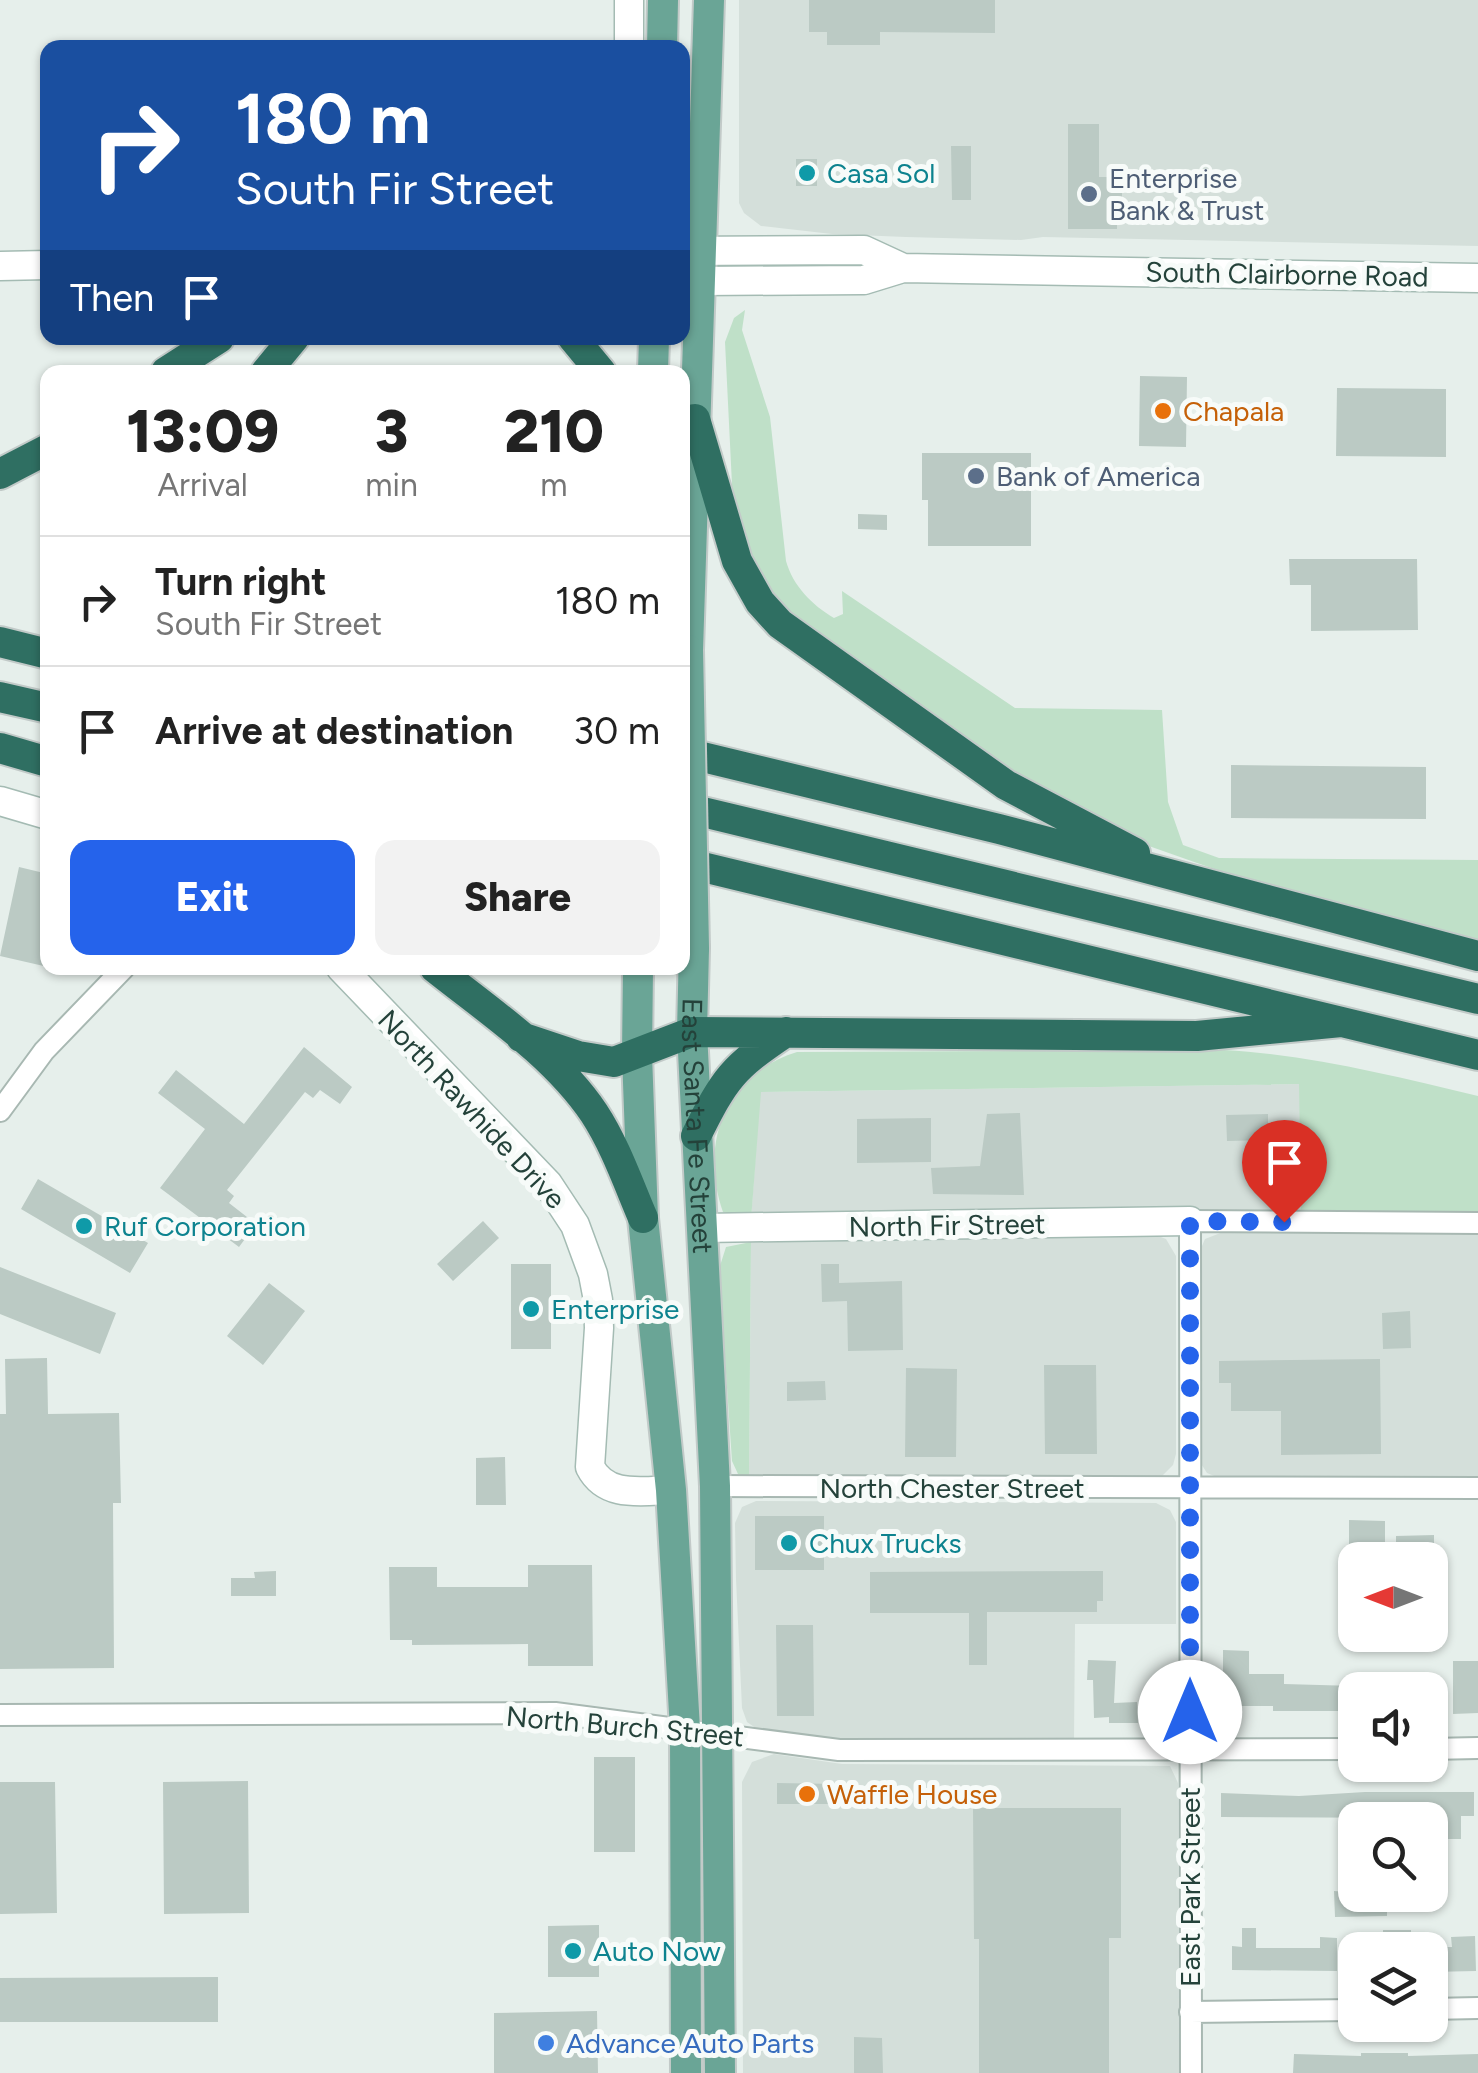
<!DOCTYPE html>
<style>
:root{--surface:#fff;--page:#f2f2f2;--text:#222;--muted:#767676;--line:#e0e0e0;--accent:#2563eb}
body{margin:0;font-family:Figtree,sans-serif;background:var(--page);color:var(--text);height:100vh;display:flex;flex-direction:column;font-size:38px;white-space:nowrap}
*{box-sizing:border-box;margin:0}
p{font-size:32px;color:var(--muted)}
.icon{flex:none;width:55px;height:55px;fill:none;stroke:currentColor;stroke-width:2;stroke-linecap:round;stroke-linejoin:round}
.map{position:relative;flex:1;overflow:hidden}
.drawer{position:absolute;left:40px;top:365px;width:650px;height:610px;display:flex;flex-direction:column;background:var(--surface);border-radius:20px;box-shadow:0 2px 8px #0004}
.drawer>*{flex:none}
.banner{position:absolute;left:40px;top:40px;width:650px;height:305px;border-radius:20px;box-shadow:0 2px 8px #0004;background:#1a4fa0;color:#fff;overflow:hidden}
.needle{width:65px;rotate:270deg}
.controls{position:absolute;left:1338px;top:1542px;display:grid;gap:20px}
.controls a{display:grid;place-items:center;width:110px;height:110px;border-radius:20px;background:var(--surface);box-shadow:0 2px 8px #0004;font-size:50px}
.pin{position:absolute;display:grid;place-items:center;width:85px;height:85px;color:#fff;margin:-102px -42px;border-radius:50% 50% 50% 0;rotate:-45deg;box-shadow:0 0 10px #0007}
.pin .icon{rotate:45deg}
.me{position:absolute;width:110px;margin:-55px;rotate:0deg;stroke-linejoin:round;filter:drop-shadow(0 0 8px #0008)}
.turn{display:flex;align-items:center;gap:35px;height:210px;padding:0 30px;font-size:45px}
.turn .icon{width:130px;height:130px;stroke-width:2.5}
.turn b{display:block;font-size:70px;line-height:85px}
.then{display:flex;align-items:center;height:95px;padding:0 30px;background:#0003;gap:20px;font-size:38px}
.eta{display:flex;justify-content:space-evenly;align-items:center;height:170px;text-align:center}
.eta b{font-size:60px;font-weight:800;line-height:70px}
.primary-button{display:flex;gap:20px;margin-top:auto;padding:20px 30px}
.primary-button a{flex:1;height:115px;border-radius:20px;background:var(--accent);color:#fff;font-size:40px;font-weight:800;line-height:115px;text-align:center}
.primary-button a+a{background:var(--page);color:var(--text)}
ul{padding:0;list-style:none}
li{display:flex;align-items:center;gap:30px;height:130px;padding:0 30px;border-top:2px solid var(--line)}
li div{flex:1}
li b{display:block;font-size:38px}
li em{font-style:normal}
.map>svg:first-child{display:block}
.built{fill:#d4dfda}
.green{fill:#bfe0c8}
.building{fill:#bbcac4}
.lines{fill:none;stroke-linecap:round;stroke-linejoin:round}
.street-casing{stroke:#a8b8b2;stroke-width:24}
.secondary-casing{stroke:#a4bbb3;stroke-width:31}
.primary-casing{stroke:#c2cac8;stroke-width:34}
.highway-casing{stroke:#c2cac8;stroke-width:34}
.street{stroke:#fff;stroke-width:20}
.secondary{stroke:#fff;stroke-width:28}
.primary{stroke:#6aa596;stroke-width:30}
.highway{stroke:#2f6f62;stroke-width:30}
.primary-bridge-casing{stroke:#c2cac8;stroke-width:34;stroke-linecap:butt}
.primary-bridge{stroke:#6aa596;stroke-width:30}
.route{stroke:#2563eb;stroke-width:18;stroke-dasharray:0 32.4}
.culture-dot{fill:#0f9aa8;stroke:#f7fbf9;stroke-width:4}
.service-dot{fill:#5c6f8a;stroke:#f7fbf9;stroke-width:4}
.food-dot{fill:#e8710a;stroke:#f7fbf9;stroke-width:4}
.shop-dot{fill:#3f7fe0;stroke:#f7fbf9;stroke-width:4}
.labels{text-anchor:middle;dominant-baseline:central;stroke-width:10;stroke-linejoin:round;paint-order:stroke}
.culture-label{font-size:28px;fill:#0d838f;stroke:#f7fbf9;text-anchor:start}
.service-label{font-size:28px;fill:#4e5e75;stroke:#f7fbf9;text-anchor:start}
.street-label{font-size:28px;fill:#24423a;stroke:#f7fbf9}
.food-label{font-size:28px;fill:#c56008;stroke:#f7fbf9;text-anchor:start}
.shop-label{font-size:28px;fill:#366cbe;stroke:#f7fbf9;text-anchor:start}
</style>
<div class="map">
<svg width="1478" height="2073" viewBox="0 0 1478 2073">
<rect width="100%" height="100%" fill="#e6efeb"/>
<path class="built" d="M739 0H1478V246L1043 237 1021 240 906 237 832 234 761 226 744 213 739 203Z
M1300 1084 1301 1213 751 1220 760 1092Z
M1223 1232H1478V1477L1219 1478 1207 1473 1198 1459 1199 1253 1205 1239Z
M1153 1234 1166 1239 1176 1256V1454L1173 1465 1162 1476 1156 1478H749L751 1242Z
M756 1501 1156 1503 1170 1510 1176 1522V1624H1075L1074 1741 867 1740 810 1738 760 1731 747 1722 742 1708 736 1579 735 1523 742 1507Z
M774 1754 842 1764 1170 1766 1178 1783 1179 2073H743L742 1782 752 1762Z"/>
<path class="green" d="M745 310 742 330 770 417 786 561C793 586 812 605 834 618L843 614 842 591 1015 708 1162 710 1168 802 1183 845 1219 858 1478 860V945L1234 876 1129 839 1036 791 801 625 752 571 733 505 725 342 734 318Z
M1224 1050C1311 1055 1393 1076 1478 1096V1212L1301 1213 1299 1084 761 1092 751 1220 723 1212C699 1143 725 1074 797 1052Z
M751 1242 749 1478 738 1474 732 1461 719 1269 726 1247Z"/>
<path class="building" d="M809 0H995V33L880 32V45H827V32H809Z
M1068 124H1099V177H1122V217H1117V229H1068Z
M951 146H971V200H952Z
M796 159H817V186H796Z
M1140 376 1187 377 1186 447 1139 446Z
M1337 388 1446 389V457L1336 456Z
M922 453H1031V546H928V500H922Z
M858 514 887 515V530L858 529Z
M1289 559H1417L1418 630 1311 631V585H1290Z
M1231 765 1426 767V819L1231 818Z
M19 867 48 874V967L0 956Z
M304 1047 352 1087 340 1104 320 1090 313 1098 305 1092 227 1190 234 1196 229 1203 256 1224 239 1247 160 1188 205 1129 158 1093 176 1070 244 1124Z
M1020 1113 1024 1195 933 1194 931 1168 980 1166 987 1114Z
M1268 1114V1140L1227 1141 1226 1115Z
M931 1118V1162L857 1163V1119Z
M38 1179 148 1243 130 1273 21 1209Z
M483 1221 499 1238 453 1281 437 1264Z
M511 1264H551V1349H511Z
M821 1264H839V1283L902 1281 903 1350 848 1351 847 1301 822 1302Z
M0 1267 116 1313 100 1354 0 1314Z
M269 1283 305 1311 263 1365 227 1336Z
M1410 1311 1411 1348 1383 1349 1382 1313Z
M47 1358 48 1414 119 1413 121 1503H113L114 1668 0 1669V1414H6L5 1359Z
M1380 1359 1381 1454 1281 1455V1411H1231V1383H1219V1361Z
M1044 1365H1096L1097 1454H1045Z
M906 1368 957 1369 956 1457H905Z
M825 1381 826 1400 787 1401V1382Z
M505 1457 506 1505H476V1458Z
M755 1516H824V1570H755Z
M1349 1520 1385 1521V1546L1349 1545Z
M1434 1535V1560H1396V1536Z
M528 1565H592L593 1666H528V1644L412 1645V1640H390L389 1567H437V1587H528Z
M276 1571V1596H231V1578H255L254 1572Z
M1103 1571V1601H1097V1612H987V1665H969V1613H870V1572Z
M776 1625H813L814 1716H777Z
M1223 1650 1249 1651V1674H1284V1684L1355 1686V1711H1273V1706H1223Z
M1088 1660 1116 1661 1114 1703 1137 1702 1138 1723H1109V1717L1094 1718 1093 1680H1087Z
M1453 1661H1478V1713L1453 1714Z
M594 1757H635V1852H594Z
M248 1781 249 1913 164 1914 163 1782Z
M0 1782H55L57 1913 0 1914Z
M777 1783 838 1784V1804H777Z
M1365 1792H1474V1816H1461V1839H1430L1428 1818 1221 1817V1793L1299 1796Z
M973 1808H1121V1938H1109V2073H979V1939H974Z
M1334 1891 1387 1895V1916L1335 1917Z
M599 1925V1977H548V1926Z
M1242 1928H1256V1948H1320V1937L1337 1938V1971L1232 1970V1946L1242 1947Z
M1383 1930H1411V1950H1383Z
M1475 1936 1476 1971 1430 1972V1947H1452L1451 1937Z
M218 1977V2022H0V1978Z
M597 2011 598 2073H494V2013Z
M854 2037 882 2038 883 2073H854Z
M1361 2053H1408V2056L1478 2054V2073H1293L1294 2054 1361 2056Z"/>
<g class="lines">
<defs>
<path id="street" d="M0 1111 44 1051 124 968
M715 1486 1478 1488
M0 1715 555 1713 839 1750 1355 1749
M1430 1749 1478 1748
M1430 2009 1478 2008
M1190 2012 1355 2010
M1191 2073 1190 1221 1478 1223"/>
<path id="secondary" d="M629 48V0
M682 251 864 250 903 268
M0 266 48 265
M682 269 701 281 864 280 903 268 1478 278
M0 801 48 815
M341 968 548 1184 575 1225 593 1274 598 1300 599 1328 590 1467C606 1498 640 1491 671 1490
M703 1228 1190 1221"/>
<g id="primary">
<path d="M662 48 663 0"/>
<path d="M653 372 654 338"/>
<path d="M688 650 709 0"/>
<path id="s1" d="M694 948 692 1032 715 1486 720 2073"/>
<path d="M638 968 637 1055 643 1218 671 1490 685 1729 686 2073"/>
</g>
<path id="highway" d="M573 338 601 372
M166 372 219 338
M266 372 294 338
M695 419 737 561 760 602 780 624 1006 785 1135 853
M0 474 48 449
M0 642 48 654
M0 697 48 708
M0 748 48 762
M682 752 999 829 1478 956
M682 807 1478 999
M682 862 1478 1055
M435 968C489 1011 555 1055 594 1113 615 1145 628 1183 643 1218
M521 1037 578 1056 614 1062 692 1032 1197 1036 1341 1022
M696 1136C725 1078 732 1068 786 1032"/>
</defs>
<use href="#street" class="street-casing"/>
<use href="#secondary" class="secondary-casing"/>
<use href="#primary" class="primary-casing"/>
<use href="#highway" class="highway-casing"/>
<use href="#street" class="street"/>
<use href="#secondary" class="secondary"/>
<use href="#primary" class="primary"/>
<use href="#highway" class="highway"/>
<defs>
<path id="primary-bridge" d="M688 650 694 948"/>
</defs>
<use href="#primary-bridge" class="primary-bridge-casing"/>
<use href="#primary-bridge" class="primary-bridge"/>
</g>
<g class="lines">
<path class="route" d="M1190 1712V1221L1284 1222"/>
</g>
<g class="culture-dot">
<circle cx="807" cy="173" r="10"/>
<circle cx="84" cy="1226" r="10"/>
<circle cx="531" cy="1309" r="10"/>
<circle cx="789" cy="1543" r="10"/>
<circle cx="573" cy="1951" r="10"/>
</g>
<g class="service-dot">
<circle cx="1089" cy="194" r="10"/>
<circle cx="976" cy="476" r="10"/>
</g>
<g class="food-dot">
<circle cx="1163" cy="411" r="10"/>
<circle cx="807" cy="1794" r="10"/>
</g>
<circle class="shop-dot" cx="546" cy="2043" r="10"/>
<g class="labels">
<g class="culture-label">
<text x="827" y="173">Casa Sol</text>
<text x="104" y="1226">Ruf Corporation</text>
<text x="551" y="1309">Enterprise</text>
<text x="809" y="1543">Chux Trucks</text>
<text x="593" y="1951">Auto Now</text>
</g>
<g class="service-label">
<text x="1109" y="178">Enterprise<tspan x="1109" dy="32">Bank &amp; Trust</tspan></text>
<text x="996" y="476">Bank of America</text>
</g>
<g class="street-label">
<text transform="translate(1287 274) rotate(1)">South Clairborne Road</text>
<text transform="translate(472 1109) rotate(47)">North Rawhide Drive</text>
<text stroke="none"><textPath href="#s1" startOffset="178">East Santa Fe Street</textPath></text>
<text transform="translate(947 1225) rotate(-1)">North Fir Street</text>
<text x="952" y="1488">North Chester Street</text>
<text transform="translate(625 1726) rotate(5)">North Burch Street</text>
<text transform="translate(1190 1887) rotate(-90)">East Park Street</text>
</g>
<g class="food-label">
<text x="1183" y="411">Chapala</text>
<text x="827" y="1794">Waffle House</text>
</g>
<g class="shop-label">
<text x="566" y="2043">Advance Auto Parts</text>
</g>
</g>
</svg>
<div class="controls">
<a><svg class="needle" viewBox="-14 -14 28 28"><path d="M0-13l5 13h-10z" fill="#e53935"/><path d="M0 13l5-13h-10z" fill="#767676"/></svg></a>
<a><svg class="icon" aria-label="sound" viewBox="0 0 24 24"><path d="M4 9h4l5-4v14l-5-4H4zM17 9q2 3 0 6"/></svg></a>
<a><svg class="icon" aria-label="search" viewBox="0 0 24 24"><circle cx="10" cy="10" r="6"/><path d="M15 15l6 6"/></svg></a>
<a><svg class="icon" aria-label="layers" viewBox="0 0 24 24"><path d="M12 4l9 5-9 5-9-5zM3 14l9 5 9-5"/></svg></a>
</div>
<div class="pin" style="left:1284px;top:1222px;background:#d93025"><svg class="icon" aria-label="arrive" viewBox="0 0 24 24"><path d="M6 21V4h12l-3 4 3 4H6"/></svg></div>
<svg class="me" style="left:1190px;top:1712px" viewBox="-20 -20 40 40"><circle r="19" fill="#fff"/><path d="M0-13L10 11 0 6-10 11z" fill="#2563eb"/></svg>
<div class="banner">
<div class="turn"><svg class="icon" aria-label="right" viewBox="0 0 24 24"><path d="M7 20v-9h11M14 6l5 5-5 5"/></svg><div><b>180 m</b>South Fir Street</div></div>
<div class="then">Then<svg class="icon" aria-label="arrive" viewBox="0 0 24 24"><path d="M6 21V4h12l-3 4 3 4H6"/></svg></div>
</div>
<section class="drawer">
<div class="eta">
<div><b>13:09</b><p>Arrival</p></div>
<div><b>3</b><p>min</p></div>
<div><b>210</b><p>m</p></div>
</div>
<ul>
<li><svg class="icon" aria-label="right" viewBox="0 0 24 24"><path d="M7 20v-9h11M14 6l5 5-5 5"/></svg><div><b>Turn right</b><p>South Fir Street</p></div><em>180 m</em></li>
<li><svg class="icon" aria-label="arrive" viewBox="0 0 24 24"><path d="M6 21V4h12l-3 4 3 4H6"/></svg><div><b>Arrive at destination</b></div><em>30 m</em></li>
</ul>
<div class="primary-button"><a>Exit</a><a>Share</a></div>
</section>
</div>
